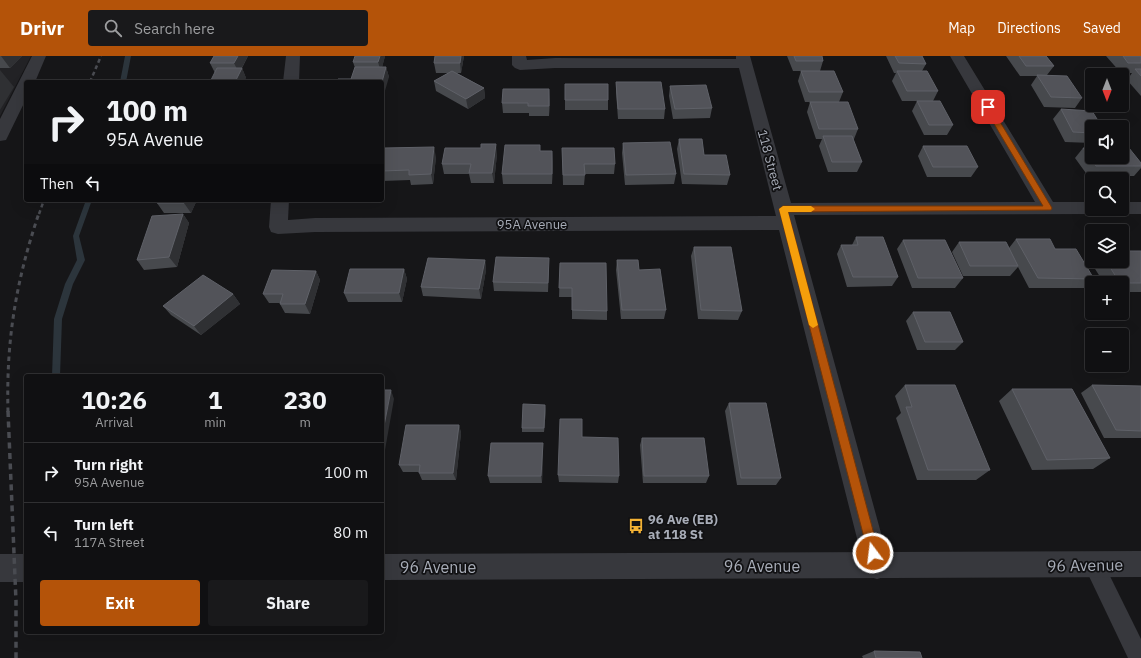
<!DOCTYPE html>
<meta charset="utf-8">
<style>
:root{--surface:#101012;--page:#19191b;--text:#f1f3f6;--muted:#9c9d9f;--line:#303032;--accent:#b45309}
body{margin:0;font-family:"IBM Plex Sans",sans-serif;background:var(--page);color:var(--text);height:100vh;display:flex;flex-direction:column;font-size:15px;white-space:nowrap}
*{box-sizing:border-box;margin:0}
p{font-size:13px;color:var(--muted)}
.icon{flex:none;width:22px;height:22px;fill:none;stroke:currentColor;stroke-width:2;stroke-linecap:round;stroke-linejoin:round}
.map{position:relative;flex:1;overflow:hidden}
.panel{position:absolute;left:24px;top:318px;width:360px;height:260px;display:flex;flex-direction:column;background:var(--surface);border-radius:4px;box-shadow:0 4px 16px #0002,0 0 0 1px var(--line)}
.panel>*{flex:none}
.banner{position:absolute;left:24px;top:24px;width:360px;height:122px;border-radius:4px;box-shadow:0 4px 16px #0002,0 0 0 1px var(--line);background:#101012;color:var(--text);overflow:hidden}
.needle{width:26px;rotate:180deg}
.tools{position:absolute;left:1085px;top:12px;display:grid;gap:8px}
.tools a{display:grid;place-items:center;width:44px;height:44px;border-radius:4px;background:var(--surface);box-shadow:0 4px 16px #0002,0 0 0 1px var(--line);font-size:20px}
.pin{position:absolute;display:grid;place-items:center;width:34px;height:34px;color:#fff;margin:-17px;border-radius:8px;box-shadow:0 2px 6px #0006}
.me{position:absolute;width:44px;margin:-22px;rotate:345deg;stroke-linejoin:round;filter:drop-shadow(0 0 3px #0008)}
.turn{display:flex;align-items:center;gap:14px;height:84px;padding:0 16px;font-size:18px}
.turn .icon{width:52px;height:52px;stroke-width:2.5}
.turn b{display:block;font-size:28px;line-height:34px}
.then{display:flex;align-items:center;height:38px;padding:0 16px;background:#0003;gap:8px;font-size:15px}
.eta{display:flex;justify-content:space-evenly;align-items:center;height:68px;text-align:center}
.eta b{font-size:24px;font-weight:700;line-height:28px}
.action{display:flex;gap:8px;margin-top:auto;padding:8px 16px}
.action a{flex:1;height:46px;border-radius:4px;background:var(--accent);color:#fff;font-size:16px;font-weight:700;line-height:46px;text-align:center}
.action a+a{background:var(--page);color:var(--text)}
ul{padding:0;list-style:none}
li{display:flex;align-items:center;gap:12px;height:60px;padding:0 16px;border-top:1px solid var(--line)}
li div{flex:1}
li b{display:block;font-size:15px}
li em{font-style:normal}
header{display:flex;align-items:center;gap:24px;box-sizing:border-box;height:56px;padding:0 20px;background:var(--accent);color:#fff}
header strong{font-size:19px}
nav{display:flex;gap:22px;margin-inline-start:auto;font-size:14px}
.search{width:280px;height:36px;background:var(--page);display:flex;align-items:center;gap:10px;box-sizing:border-box;padding:0 14px;border-radius:4px;color:var(--muted);font-size:15px}
.map>svg:first-child{display:block}
.built{fill:#222225}
.lines{fill:none;stroke-linecap:round;stroke-linejoin:round}
.stream{fill:#2c353c;fill-rule:evenodd}
.service{fill:#37383d;fill-rule:evenodd}
.minor{fill:#37383d;fill-rule:evenodd}
.tertiary{fill:#37383d;fill-rule:evenodd}
.rail-far2{stroke:#4a4c52;stroke-width:2.5;stroke-dasharray:4 3;stroke-linecap:butt}
.rail-far1{stroke:#4a4c52;stroke-width:3;stroke-dasharray:4.5 4;stroke-linecap:butt}
.rail{stroke:#4a4c52;stroke-width:3.5;stroke-dasharray:6 4.5;stroke-linecap:butt}
.wall{fill:#47494d}
.shaded-wall{fill:#2f3033}
.building{fill:#525359;stroke:#5f6168}
.route{fill:#b45309;stroke:#753606}
.slow{fill:#f59e0b}
.labels{text-anchor:middle;dominant-baseline:central;stroke-width:3.5;stroke-linejoin:round;paint-order:stroke}
.street-label{font-size:13px;fill:#a8adb8;stroke:#111113}
.poi-label{font-size:13px;font-weight:bold;fill:#a8adb8;stroke:#111113;text-anchor:start}
.near-street-label{font-size:16px;fill:#a8adb8;stroke:#111113}
</style>
<header>
<strong>Drivr</strong>
<div class="search"><svg class="icon" aria-label="search" viewBox="0 0 24 24"><circle cx="10" cy="10" r="6"/><path d="M15 15l6 6"/></svg>Search here</div>
<nav><a>Map</a><a>Directions</a><a>Saved</a></nav>
</header>
<div class="map">
<svg width="1141" height="602" viewBox="0 0 1141 602">
<rect width="100%" height="100%" fill="#161618"/>
<path class="built" d="M0 0H31L0 60Z"/>
<g class="lines">
<path class="stream" d="M125 0H131L126 26H120Z
M86 144H92L79 180 85 204 73 228 62 263 60 320H52L54 263 65 228 77 204 73 180Z"/>
<path class="service" d="M1094 499 1101 502 1141 583V602H1128L1087 516 1084 509 1087 502Z"/>
<path class="minor" d="M32 0H46L35 26H26V43L8 80 6 84 0 85V63Z
M286 0H300L299 26H283Z
M512 0H526L527 4 555 2 736 3V0H750L791 147 1035 146 950 0H964L1053 146H1092V153H1101L1099 157 1092 158 794 159 890 510 887 520 877 523 867 520 864 510 779 174 315 176 278 178 271 176 269 171 271 144H289L288 164 315 162 776 160 739 12H555L520 14 515 12 512 9Z
M1122 146H1141V158H1122L1115 157 1113 153H1122Z"/>
<path class="tertiary" d="M1141 495V521L382 524V498Z
M0 498H26V526H0Z"/>
<path class="rail-far2" d="M90 26 101 0
M39 158 44 144"/>
<path class="rail-far1" d="M8 356C6 284 16 225 39 157"/>
<path class="rail" d="M8 355 16 545V602"/>
</g>
<path class="wall" d="M0 0H22L10 12H0Z
M214 0H248L242 12 246 22 215 17 210 7Z
M385 0 382 11H386L389 21 382 26 351 23 355 12 353 6Z
M435 0H464L461 17H457L484 32 485 42 468 53 436 35 434 25 448 17H436L434 7Z
M787 0H822L823 5 820 15H793Z
M886 0H922L926 8 922 15 938 35 933 45 953 69 947 79H924L912 55 917 45H902L892 25 896 17H894Z
M1006 0H1046L1054 10 1047 19 1082 42 1075 52 1044 51 1031 29 1037 20H1020Z
M1106 0H1141V40L1127 24 1132 17H1121Z
M801 15 843 36 839 46 858 73 854 83H853L862 106 857 116H828L819 90 822 83H816L807 56 810 46H805L798 25Z
M616 26 665 53 664 63H618L616 36Z
M565 28 608 44V54H565Z
M670 30 712 52 710 62 673 63 669 40Z
M550 43 549 60H529V57H503L502 47Z
M1061 53 1092 71V87L1065 86 1053 63Z
M679 83 704 99 730 119 727 129 682 128 677 93Z
M623 87 676 118 674 128 625 129 622 97Z
M923 90 978 111 971 121H927L918 100Z
M562 92 615 108 614 118H585L584 129H563Z
M1083 92 1141 107V112L1134 120H1088L1075 102Z
M540 95 553 105 552 128H503L502 118Z
M497 98 494 127H471L469 118H444L442 108Z
M382 101H436L433 128 411 129 410 124 382 125Z
M197 144 191 157H164L157 147Z
M183 158 189 167 177 211 144 214 137 204Z
M856 181 898 221 892 230 847 231 837 198 841 189H852Z
M1016 183 1094 223 1085 232H1029L1018 211 1010 220H963L952 196 959 186 1009 192Z
M903 184 963 222 955 232H912L897 193Z
M694 191 742 255 738 264 698 263 691 200Z
M1141 195V236H1122V227H1104L1090 205 1092 203V205H1122Z
M485 204 486 214 481 243 423 240 421 231Z
M617 204 639 214 666 254 664 263H621L616 214Z
M560 207 607 255V264L572 263V241H559Z
M549 211 548 236 494 235 493 226Z
M404 213 407 223 402 246H348L344 237Z
M316 215 320 224 310 258 285 257 280 248V247H269L263 238Z
M233 238 240 248 201 279 171 259 163 250Z
M913 256 963 286 955 294H917L906 265Z
M905 329 990 414 976 424H917L896 362 901 357 895 340Z
M1092 329 1141 330V382H1104L1081 337Z
M1012 333 1110 402 1093 413 1032 414 999 345Z
M729 347 781 422 776 429H737L725 355Z
M546 353 544 376H522V372Z
M459 369 461 377 456 424H422L419 417V416H403L399 409Z
M582 381 619 420 618 427 559 426 558 419Z
M642 382 709 420 706 427H643L640 389Z
M543 395 542 427H490L488 420Z
M874 595 922 602H863L862 600Z"/>
<path class="shaded-wall" d="M1 0H22L10 12Z
M238 0H248L239 17 234 7Z
M380 0H385L381 16 378 6Z
M461 0H464L461 17 460 7Z
M386 11 389 21 382 45V26Z
M242 12 246 22 245 26H235Z
M0 14 14 31 0 54Z
M484 32 485 42 468 53 466 43Z
M549 33 550 43 549 60Z
M496 88 497 98 494 127 492 117Z
M434 91 436 101 433 128 431 118Z
M552 95 553 105 552 128Z
M186 144H197L191 157 184 147Z
M183 158 189 167 177 211 169 201Z
M485 204 486 214 481 243 479 233Z
M404 213 407 223 402 246 399 237Z
M316 215 320 224 310 258 305 248Z
M233 238 240 248 201 279 194 270Z
M391 334 394 343 382 411V380Z
M545 349 546 353 544 376V372Z
M459 369 461 377 456 424 453 417Z
M543 387V395L542 427 541 420Z"/>
<path class="building" d="M214 0H238L234 7H210Z
M355 0H380L378 6H353Z
M435 0H461L460 7H434Z
M794 0H822L823 5H796Z
M895 0H922L926 8 899 7Z
M1019 0H1046L1054 10H1026Z
M1123 0H1141V7H1128Z
M355 11H386L382 26H337L338 23H351Z
M217 12H242L235 26H210Z
M1135 13H1141V20Z
M452 15 484 32 466 43 434 25Z
M801 15H834L843 36H809Z
M897 15H927L938 35H907Z
M1037 19 1067 20 1082 42 1051 41Z
M616 26H661L665 53H618Z
M565 28H608V44H565Z
M706 29 712 52 675 53 670 30Z
M503 33H549V50H528V47H502Z
M917 45H940L953 69H929Z
M810 46H848L858 73H819Z
M1061 53 1092 55 1102 71H1092V77L1073 76Z
M823 80H852L862 106H832Z
M679 83H702L704 99H726L730 119 684 118Z
M670 86 676 118 626 119 623 87Z
M481 88H496L492 117H469L471 108H442L445 92H481Z
M505 89H540V95H552V118H502Z
M923 90H967L978 111H933Z
M434 91 431 118 409 119V114L382 115V101L384 92Z
M562 92H614L615 108H584L585 119H563Z
M1083 92H1092V101H1122V92H1129L1141 107V110H1096Z
M159 144H186L184 147H157Z
M183 158 169 201 137 204 152 160Z
M856 181H883L898 221H853L841 189H858Z
M1016 183H1050L1055 193H1076L1094 223 1038 222Z
M903 184H945L963 222H918Z
M959 186H1006L1018 210H970Z
M694 191H731L742 255 701 254Z
M1122 195H1141V227H1120L1106 205H1122Z
M496 201 549 202 548 227 493 226Z
M428 202 485 204 479 233 421 231Z
M617 204H638L639 214 660 213 666 254H622Z
M560 207H606L607 255 572 254V232H559Z
M350 213H404L399 237H344Z
M272 214 316 215 305 248H280L283 238H263Z
M203 219 233 238 194 270 163 250Z
M913 256H950L963 286H925Z
M905 329H955L990 414H928L906 351H912Z
M1092 329 1141 330V375L1116 374Z
M1012 333H1072L1110 402 1047 404Z
M382 334H391L382 380Z
M729 347H766L781 422H741Z
M523 348 545 349 544 372H522Z
M560 363H582V381L618 382 619 420 558 419Z
M406 369H459L453 417H419L420 409H399Z
M642 382H704L709 420H644Z
M491 387H543L541 420H488Z
M874 595 920 596 922 602H876Z"/>
<path class="route" d="M985 49 991 51 1052 152 1051 154 788 156 879 497 877 501 873 503 869 501 868 497 779 153 783 150H1043L984 51Z"/>
<path class="slow" d="M783 150H811L815 153 811 156H788L818 269 813 272 809 269 779 153Z"/>
<defs>
<symbol id="bus-bare" viewBox="-9 -9 18 18"><path d="M-5-6H5V4H4V6H2V4H-2V6H-4V4H-5ZM-3.5-4V0h7V-4ZM-3.5 1.2v1.5H-2V1.2ZM2 1.2v1.5H3.5V1.2Z" fill="#f2b134" stroke="#111113" stroke-width="2.5" paint-order="stroke"/></symbol>
</defs>
<g fill-rule="evenodd">
<use href="#bus-bare" x="625" y="459" width="22" height="22"/>
</g>
<g class="labels">
<g class="street-label">
<text transform="translate(770 104) rotate(75)">118 Street</text>
<text x="532" y="168">95A Avenue</text>
</g>
<g class="poi-label">
<text x="648" y="463">96 Ave (EB)<tspan x="648" dy="15">at 118 St</tspan></text>
</g>
<g class="near-street-label">
<text transform="translate(1085 509) rotate(-1)">96 Avenue</text>
<text x="762" y="510">96 Avenue</text>
<text x="438" y="511">96 Avenue</text>
</g>
</g>
</svg>
<div class="tools">
<a><svg class="needle" viewBox="-14 -14 28 28"><path d="M0-13l5 13h-10z" fill="#e53935"/><path d="M0 13l5-13h-10z" fill="#9c9d9f"/></svg></a>
<a><svg class="icon" aria-label="sound" viewBox="0 0 24 24"><path d="M4 9h4l5-4v14l-5-4H4zM17 9q2 3 0 6"/></svg></a>
<a><svg class="icon" aria-label="search" viewBox="0 0 24 24"><circle cx="10" cy="10" r="6"/><path d="M15 15l6 6"/></svg></a>
<a><svg class="icon" aria-label="layers" viewBox="0 0 24 24"><path d="M12 4l9 5-9 5-9-5zM3 14l9 5 9-5"/></svg></a>
<a>+</a>
<a>−</a>
</div>
<div class="pin" style="left:988px;top:51px;background:#d93025"><svg class="icon" aria-label="arrive" viewBox="0 0 24 24"><path d="M6 21V4h12l-3 4 3 4H6"/></svg></div>
<svg class="me" style="left:873px;top:497px" viewBox="-20 -20 40 40"><circle r="17" fill="#b45309" stroke="#fff" stroke-width="3"/><path d="M0-11L8 9 0 5-8 9z" fill="#fff"/></svg>
<div class="banner">
<div class="turn"><svg class="icon" aria-label="right" viewBox="0 0 24 24"><path d="M7 20v-9h11M14 6l5 5-5 5"/></svg><div><b>100 m</b>95A Avenue</div></div>
<div class="then">Then<svg class="icon" aria-label="left" viewBox="0 0 24 24"><path d="M17 20v-9H6M10 6l-5 5 5 5"/></svg></div>
</div>
<section class="panel">
<div class="eta">
<div><b>10:26</b><p>Arrival</p></div>
<div><b>1</b><p>min</p></div>
<div><b>230</b><p>m</p></div>
</div>
<ul>
<li><svg class="icon" aria-label="right" viewBox="0 0 24 24"><path d="M7 20v-9h11M14 6l5 5-5 5"/></svg><div><b>Turn right</b><p>95A Avenue</p></div><em>100 m</em></li>
<li><svg class="icon" aria-label="left" viewBox="0 0 24 24"><path d="M17 20v-9H6M10 6l-5 5 5 5"/></svg><div><b>Turn left</b><p>117A Street</p></div><em>80 m</em></li>
</ul>
<div class="action"><a>Exit</a><a>Share</a></div>
</section>
</div>
